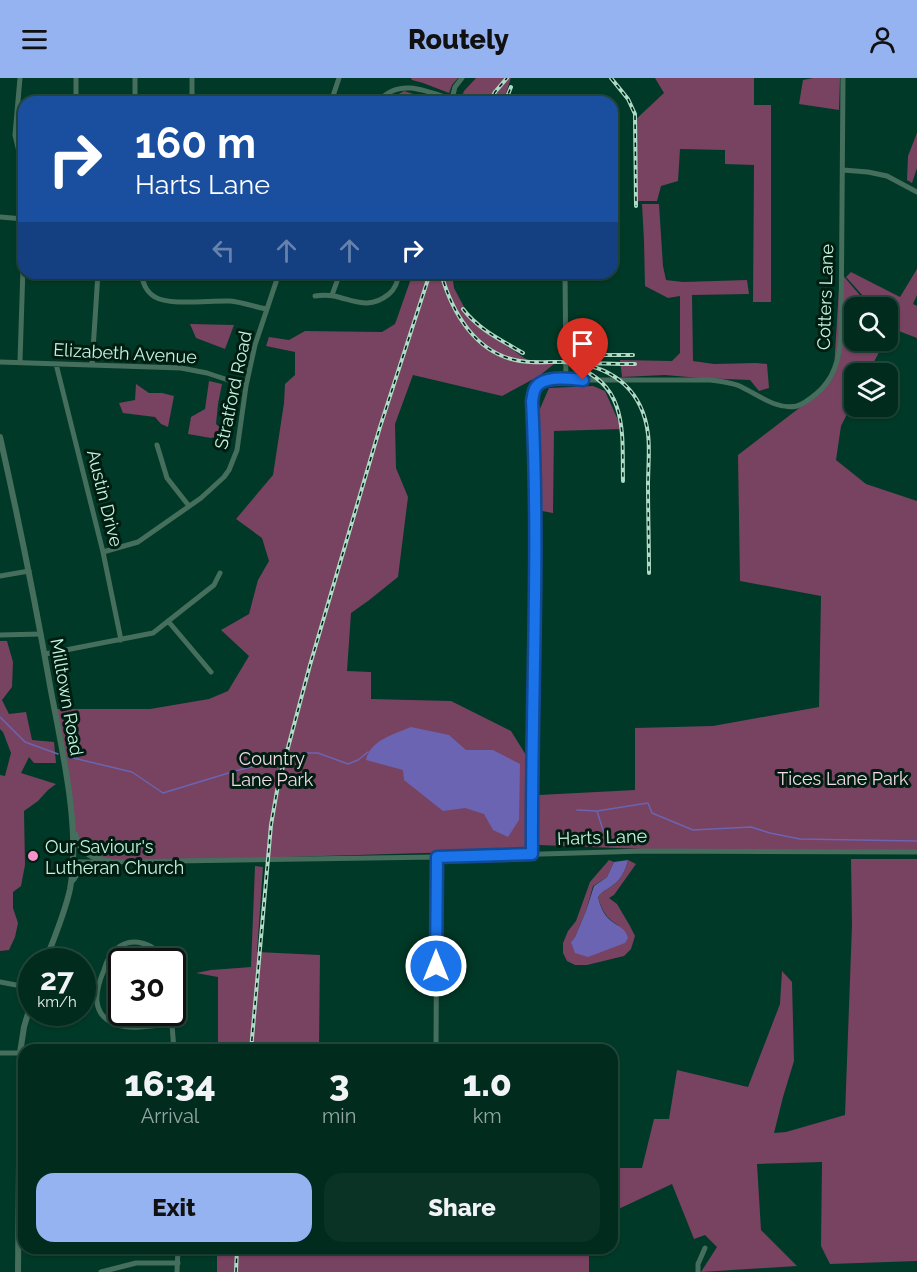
<!DOCTYPE html>
<style>
:root{--surface:#002b1d;--page:#0a3326;--text:#f1f3f6;--muted:#95a7a4;--line:#22473b;--accent:#95b2f1}
body{margin:0;font-family:Raleway,sans-serif;background:var(--page);color:var(--text);height:100vh;display:flex;flex-direction:column;font-size:22px;white-space:nowrap}
*{box-sizing:border-box;margin:0}
p{font-size:20px;color:var(--muted)}
.icon{flex:none;width:33px;height:33px;fill:none;stroke:currentColor;stroke-width:2;stroke-linecap:round;stroke-linejoin:round}
.map{position:relative;flex:1;overflow:hidden}
.drawer{position:absolute;left:18px;top:966px;width:600px;height:210px;display:flex;flex-direction:column;background:var(--surface);border-radius:18px;box-shadow:0 2px 4px #0004,0 0 0 2px var(--line)}
.drawer>*{flex:none}
.guide{position:absolute;left:18px;top:18px;width:600px;height:183px;border-radius:18px;box-shadow:0 2px 4px #0004,0 0 0 2px var(--line);background:#1a4fa0;color:#fff;overflow:hidden}
.tools{position:absolute;left:844px;top:219px;display:grid;gap:12px}
.tools a{display:grid;place-items:center;width:54px;height:54px;border-radius:12px;background:var(--surface);box-shadow:0 2px 4px #0004,0 0 0 2px var(--line);font-size:30px}
.speed{position:absolute;left:18px;top:870px;display:flex;gap:12px;font-size:30px;font-weight:700;text-align:center}
.speed>*{display:grid;place-content:center;width:78px;height:78px;border-radius:50%;background:var(--surface);box-shadow:0 2px 4px #0004,0 0 0 2px var(--line);line-height:1}
.speed small{font-size:15px;font-weight:400}
.speed .limit{border:3px solid #111;border-radius:9px;background:#fff;color:#111}
.pin{position:absolute;display:grid;place-items:center;width:51px;height:51px;color:#fff;margin:-62px -26px;border-radius:50% 50% 50% 0;rotate:-45deg;box-shadow:0 0 6px #0007}
.pin .icon{rotate:45deg}
.me{position:absolute;width:66px;margin:-33px;rotate:0deg;stroke-linejoin:round;filter:drop-shadow(0 0 4px #0008)}
.turn{display:flex;align-items:center;gap:21px;height:126px;padding:0 18px;font-size:27px}
.turn .icon{width:78px;height:78px;stroke-width:2.5}
.turn b{display:block;font-size:42px;line-height:51px}
.lanes{display:flex;align-items:center;height:57px;padding:0 18px;background:#0003;justify-content:center;gap:30px;direction:ltr}
.lanes .off{opacity:.35}
.eta{display:flex;justify-content:space-evenly;align-items:center;height:102px;text-align:center}
.eta b{font-size:36px;font-weight:800;line-height:42px}
.button{display:flex;gap:12px;margin-top:auto;padding:12px 18px}
.button a{flex:1;height:69px;border-radius:18px;background:var(--accent);color:#111;font-size:24px;font-weight:800;line-height:69px;text-align:center}
.button a+a{background:var(--page);color:var(--text)}
header{display:flex;justify-content:space-between;align-items:center;height:78px;padding:0 18px;background:var(--accent);color:#111;font-size:27px;font-weight:800}
.map>svg:first-child{display:block}
.green{fill:#784261}
.water{fill:#6b64b2}
.lines{fill:none;stroke-linecap:round;stroke-linejoin:round}
.stream{stroke:#6b64b2;stroke-width:1.5}
.minor{stroke:#456e5d;stroke-width:5}
.tertiary{stroke:#456e5d;stroke-width:6}
.rail-casing{stroke:#acdbc6;stroke-width:4}
.rail{stroke:#001d12;stroke-width:1.5;stroke-dasharray:4.5;stroke-linecap:butt}
.route-casing{stroke:#114b97;stroke-width:15}
.route{stroke:#1a73e8;stroke-width:10}
.poi-dot{fill:#f890ca;stroke:#001d12;stroke-width:2}
.labels{text-anchor:middle;dominant-baseline:central;stroke-width:6;stroke-linejoin:round;paint-order:stroke}
.street-label{font-size:18px;fill:#c7f4df;stroke:#001d12}
.park-label{font-size:18px;fill:#f2dbe6;stroke:#001d12}
.poi-label{font-size:18px;fill:#c7f4df;stroke:#001d12;text-anchor:start}
</style>
<header><svg class="icon" aria-label="menu" viewBox="0 0 24 24"><path d="M4 6h16M4 12h16M4 18h16"/></svg>Routely<svg class="icon" aria-label="person" viewBox="0 0 24 24"><circle cx="12" cy="8" r="4"/><path d="M4 21q1-7 8-7t8 7"/></svg></header>
<div class="map">
<svg width="917" height="1194" viewBox="0 0 917 1194">
<rect width="100%" height="100%" fill="#003927"/>
<path class="green" d="M411 0H458L452 7 449 15 423 5 412 2Z
M476 0H511L503 24H460L464 13Z
M655 0H754V27H771V224H753L754 87 725 86V72L680 71 678 103 661 108 657 123H635L633 44 664 15Z
M813 0H840L839 32 799 26 803 2Z
M404 13 438 24H385Z
M917 55V90L912 105 907 102 908 78Z
M642 126H659L663 188 666 202 683 204 747 202 749 216 692 217 693 283 714 286 756 285 767 286 769 310 759 313 750 302 700 300 665 297 622 299 620 282 672 283 680 275V218L668 220 645 208 644 163Z
M917 191V217L913 226 917 228V260L891 250 888 247V230L873 229 846 199 851 194 900 219Z
M840 194 870 229 855 230V262L885 263 868 295 855 296V320L841 348 836 382 866 406 917 423V774L747 775 539 767V717L635 712V650L713 648 819 629 821 518 740 503 738 377 811 321 834 291Z
M413 195H452L454 210 472 244 533 286H554L539 298 502 318 413 297 395 346 396 390 408 419 398 499 368 523 351 535 347 593 371 594V621L451 623 511 653 529 682 526 714V772L112 784 95 780 77 763 55 631H150L209 621 228 613 249 578 221 552 249 536 258 502 269 483 262 460 236 441 273 397 284 325 285 306 295 297V274L266 268 269 259 289 262 305 253 382 254 395 246Z
M190 246 234 247 225 271 196 260Z
M209 303 222 306 218 326 216 346 223 352 225 356 211 360 188 356 191 339 205 331Z
M136 306 149 315H162L174 318 168 349 161 346 155 339 123 335 119 325 135 322Z
M593 308 605 313 622 351 554 353 553 435 542 433 535 342 549 310Z
M0 563H7L13 584 12 609 2 622 9 636 26 634 32 662 54 664 56 685H34L29 679 21 695 56 706 48 712 38 723 24 733 25 787 21 808 13 814V830L18 845 15 859 9 872 0 873V697L5 698 11 675 3 654 0 651Z
M851 781H917V1183L830 1186 821 1168 822 1084 757 1086 761 1152 797 1188 701 1194 717 1169 705 1157 694 1161 672 1106 612 1134V1090H642L654 1041H669L677 992 748 1009 780 926 782 893 792 904 794 983 783 1019 774 1055 786 1054 845 1037 852 847Z
M609 782 614 784 607 799 593 808 586 833 575 859 571 864 619 848C606 840 602 833 598 819 603 812 607 812 613 807 621 802 626 791 628 782L636 786 614 817 609 820 617 826 630 848 635 858 631 871 624 878 587 887H575L567 883 563 875V865L568 853 576 843 590 804Z
M255 788 263 789 257 874 320 877 319 972H218V899L196 895 211 892 251 889Z
M217 1170H589V1194H217Z"/>
<path class="water" d="M411 649 449 657 466 672H493L520 686 519 742 508 759 493 752 484 736 465 730 443 733 404 702 403 692 366 682C370 662 395 656 411 649Z
M628 782C626 791 621 802 613 807 607 812 603 812 598 819 600 827 603 836 610 842 618 849 625 849 628 860L625 865 588 879 575 875 571 864 575 859 586 833 594 808 607 799 614 784Z"/>
<g class="lines">
<path class="stream" d="M0 639 25 664 58 676
M303 675H318L348 686 358 682 368 674
M69 679 132 694 163 715 235 693 272 684
M577 732 597 733
M611 768 603 752 597 733 648 725 652 735 693 752 751 749 770 755 800 761 917 763"/>
<path class="minor" d="M20 0 15 57 19 74 24 82
M76 0V24
M135 24V0
M192 24V0
M259 24 268 22 280 24
M331 24 339 0
M378 24C398 0 425 12 452 22
M451 24 455 9 462 0
M843 92 868 94 887 98 917 114
M0 139 24 141
M142 195C142 204 146 214 155 219 169 228 212 222 230 223 242 224 255 229 267 231
M565 195 566 301
M332 217 340 195
M315 218C321 217 328 217 334 218 356 223 369 232 389 216 395 211 398 203 399 195
M20 283 24 158
M0 284 181 290 207 295 246 308
M56 286 103 474 121 562
M92 287 98 195
M157 367 167 400 189 428
M103 474 138 464 201 420 224 399 229 392 237 372 246 308 255 267 279 195
M0 498 29 493
M168 543 211 594
M0 557 41 556
M45 576 153 555 214 507 220 495
M532 776C530 625 540 474 532 323 534 311 537 306 549 302H710C719 303 728 304 737 307 755 314 776 333 797 328 804 326 810 321 816 316 834 302 839 281 841 259L843 0
M73 784H93
M109 784 437 779 644 773 917 774
M165 884C156 865 131 857 115 872 109 877 106 885 104 892 95 913 90 937 117 947 132 952 156 947 172 946
M0 904 32 910
M171 934 174 972
M436 972 437 779
M0 975H24
M101 1194 136 1185H178
M177 1194 178 1170
M698 1194V1186L705 1170"/>
<path class="tertiary" d="M0 359C19 443 36 528 51 613 62 672 81 751 70 811 65 835 54 860 45 884
M75 756C81 777 93 780 112 784
M73 802C78 792 86 788 96 784
M18 1194 20 975 24 949 32 922"/>
<defs>
<path id="rail" d="M611 0 628 21 635 36 636 128
M490 24 495 14 507 0
M505 24 511 9
M441 195C452 235 476 276 520 283 533 285 548 284 561 284 586 285 611 286 635 286
M463 231C478 251 501 262 523 275
M603 277H633
M575 285C615 290 643 314 648 356 650 372 648 390 648 407 648 436 649 465 649 495
M575 289C629 307 622 358 623 403
M251 972 271 747 278 707 310 587 380 349 430 195
M236 1194 237 1170"/>
</defs>
<use href="#rail" class="rail-casing"/>
<use href="#rail" class="rail"/>
</g>
<g class="lines">
<defs>
<path id="route" d="M436 888 437 779 532 776C531 625 540 474 532 323 533 319 533 313 536 309 545 297 570 301 583 302"/>
</defs>
<use href="#route" class="route-casing"/>
<use href="#route" class="route"/>
</g>
<circle class="poi-dot" cx="33" cy="778" r="6"/>
<g class="labels">
<g class="street-label">
<text transform="translate(825 219) rotate(-88)">Cotters Lane</text>
<text transform="translate(125 275) rotate(3)">Elizabeth Avenue</text>
<text transform="translate(233 312) rotate(-78)">Stratford Road</text>
<text transform="translate(105 420) rotate(76)">Austin Drive</text>
<text transform="translate(67 619) rotate(80)">Milltown Road</text>
<text transform="translate(602 759) rotate(-2)">Harts Lane</text>
</g>
<g class="park-label">
<text x="272" y="680">Country<tspan x="272" dy="21">Lane Park</tspan></text>
<text x="843" y="700">Tices Lane Park</text>
</g>
<g class="poi-label">
<text x="45" y="768">Our Saviour's<tspan x="45" dy="21">Lutheran Church</tspan></text>
</g>
</g>
</svg>
<div class="tools">
<a><svg class="icon" aria-label="search" viewBox="0 0 24 24"><circle cx="10" cy="10" r="6"/><path d="M15 15l6 6"/></svg></a>
<a><svg class="icon" aria-label="layers" viewBox="0 0 24 24"><path d="M12 4l9 5-9 5-9-5zM3 14l9 5 9-5"/></svg></a>
</div>
<div class="speed"><div>27<small>km/h</small></div><div class="limit">30</div></div>
<div class="pin" style="left:583px;top:302px;background:#d93025"><svg class="icon" aria-label="arrive" viewBox="0 0 24 24"><path d="M6 21V4h12l-3 4 3 4H6"/></svg></div>
<svg class="me" style="left:436px;top:888px" viewBox="-20 -20 40 40"><circle r="17" fill="#1a73e8" stroke="#fff" stroke-width="3"/><path d="M0-11L8 9 0 5-8 9z" fill="#fff"/></svg>
<div class="guide">
<div class="turn"><svg class="icon" aria-label="right" viewBox="0 0 24 24"><path d="M7 20v-9h11M14 6l5 5-5 5"/></svg><div><b>160 m</b>Harts Lane</div></div>
<div class="lanes"><svg class="icon off" aria-label="left" viewBox="0 0 24 24"><path d="M17 20v-9H6M10 6l-5 5 5 5"/></svg><svg class="icon off" aria-label="ahead" viewBox="0 0 24 24"><path d="M12 20V5M6 11l6-6 6 6"/></svg><svg class="icon off" aria-label="ahead" viewBox="0 0 24 24"><path d="M12 20V5M6 11l6-6 6 6"/></svg><svg class="icon" aria-label="right" viewBox="0 0 24 24"><path d="M7 20v-9h11M14 6l5 5-5 5"/></svg></div>
</div>
<section class="drawer">
<div class="eta">
<div><b>16:34</b><p>Arrival</p></div>
<div><b>3</b><p>min</p></div>
<div><b>1.0</b><p>km</p></div>
</div>
<div class="button"><a>Exit</a><a>Share</a></div>
</section>
</div>
